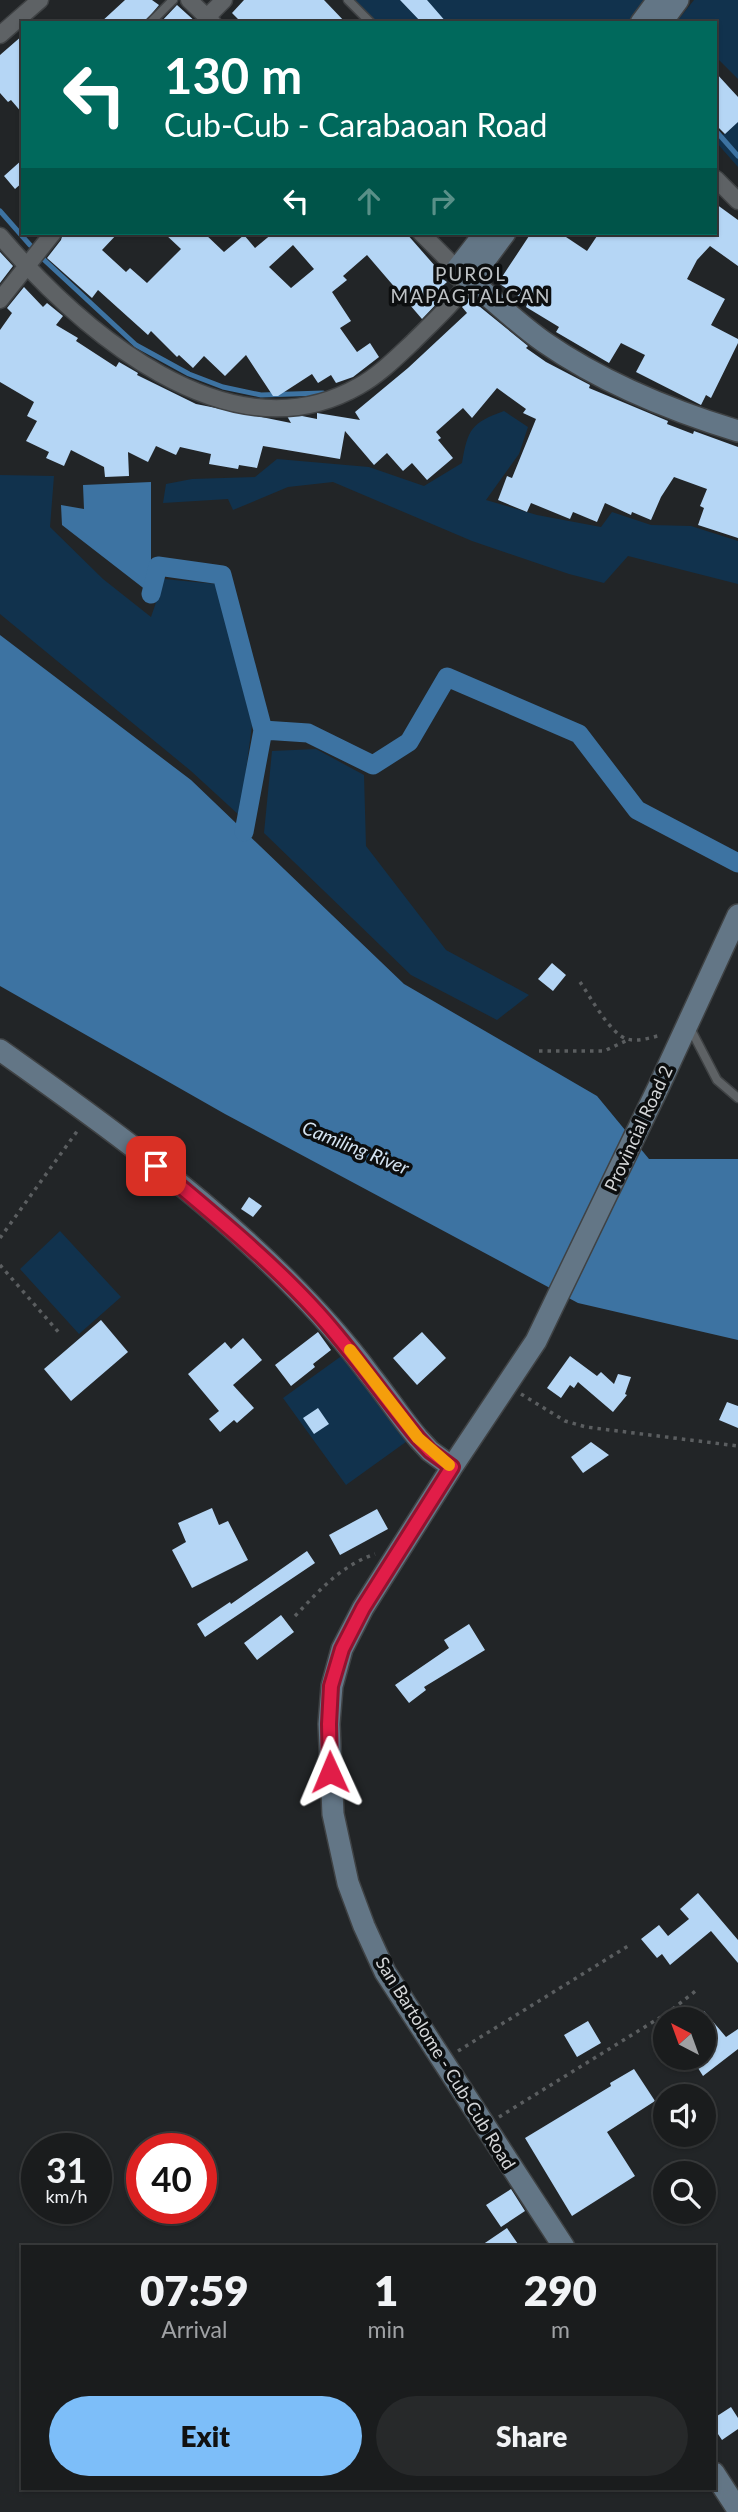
<!DOCTYPE html>
<style>
:root{--surface:#1a1c1d;--page:#27292a;--text:#f1f3f6;--muted:#9fa1a4;--line:#383a3b;--accent:#7dbef9}
body{margin:0;font-family:Lato,sans-serif;background:var(--page);color:var(--text);height:100vh;display:flex;flex-direction:column;font-size:26px;white-space:nowrap}
*{box-sizing:border-box;margin:0}
p{font-size:23px;color:var(--muted)}
.icon{flex:none;width:38px;height:38px;fill:none;stroke:currentColor;stroke-width:2;stroke-linecap:round;stroke-linejoin:round}
.map{position:relative;flex:1;overflow:hidden}
.side{position:absolute;left:21px;top:2245px;width:695px;height:245px;display:flex;flex-direction:column;background:var(--surface);border-radius:0px;box-shadow:0 2px 5px #0004,0 0 0 2px var(--line)}
.side>*{flex:none}
.top-card{position:absolute;left:21px;top:21px;width:696px;height:214px;border-radius:0px;box-shadow:0 2px 5px #0004,0 0 0 2px var(--line);background:#00695c;color:#fff;overflow:hidden}
.needle{width:46px;rotate:319deg}
.buttons{position:absolute;left:653px;top:2007px;display:grid;gap:14px}
.buttons a{display:grid;place-items:center;width:63px;height:63px;border-radius:50%;background:var(--surface);box-shadow:0 2px 5px #0004,0 0 0 2px var(--line);font-size:35px}
.speed{position:absolute;left:21px;top:2133px;display:flex;gap:14px;font-size:35px;font-weight:700;text-align:center}
.speed>*{display:grid;place-content:center;width:91px;height:91px;border-radius:50%;background:var(--surface);box-shadow:0 2px 5px #0004,0 0 0 2px var(--line);line-height:1}
.speed small{font-size:18px;font-weight:400}
.speed .limit{border:10px solid #d22;background:#fff;color:#111}
.pin{position:absolute;display:grid;place-items:center;width:60px;height:60px;color:#fff;margin:-30px;border-radius:14px;box-shadow:0 4px 10px #0006}
.me{position:absolute;width:77px;margin:-38px;rotate:359deg;stroke-linejoin:round;filter:drop-shadow(0 0 5px #0008)}
.turn{display:flex;align-items:center;gap:24px;height:147px;padding:0 28px;font-size:32px}
.turn .icon{width:91px;height:91px;stroke-width:2.5}
.turn b{display:block;font-size:49px;line-height:60px}
.lanes{display:flex;align-items:center;height:66px;padding:0 28px;background:#0003;justify-content:center;gap:35px;direction:ltr}
.lanes .off{opacity:.35}
.eta{display:flex;justify-content:space-evenly;align-items:center;height:119px;text-align:center}
.eta b{font-size:42px;font-weight:800;line-height:49px}
.primary-button{display:flex;gap:14px;margin-top:auto;padding:14px 28px}
.primary-button a{flex:1;height:80px;border-radius:42px;background:var(--accent);color:#111;font-size:28px;font-weight:800;line-height:80px;text-align:center}
.primary-button a+a{background:var(--page);color:var(--text)}
.map>svg:first-child{display:block}
.green{fill:#11324d}
.water{fill:#3d73a2}
.lines{fill:none;stroke-linecap:round;stroke-linejoin:round}
.stream{stroke:#3d73a2;stroke-width:5}
.canal{stroke:#3d73a2;stroke-width:19}
.building{fill:#b5d6f5;fill-rule:evenodd}
.lane-casing{stroke:#3f4244;stroke-width:11}
.street-casing{stroke:#3f4244;stroke-width:19}
.secondary-casing{stroke:#3f4244;stroke-width:24}
.path{stroke:#5b5e60;stroke-width:3.5;stroke-dasharray:3.5 5;stroke-linecap:butt}
.lane{stroke:#5e6265;stroke-width:8}
.street{stroke:#5e6265;stroke-width:16}
.secondary{stroke:#637686;stroke-width:21}
.route-casing{stroke:#92132f;stroke-width:18}
.route{stroke:#e11d48;stroke-width:12}
.slow{stroke:#f59e0b;stroke-width:12}
.labels{text-anchor:middle;dominant-baseline:central;stroke-width:7;stroke-linejoin:round;paint-order:stroke}
.street-label{font-size:18px;fill:#d4d6d8;stroke:#0c0e0f}
.neighbourhood-label{font-size:19px;letter-spacing:2px;fill:#bec2c5;stroke:#0c0e0f}
.water-label{font-size:19px;font-style:italic;fill:#d5e4f2;stroke:#0c0e0f}
</style>
<div class="map">
<svg width="738" height="2512" viewBox="0 0 738 2512">
<rect width="100%" height="100%" fill="#222527"/>
<path class="green" d="M353 0H647L631 23H377Z
M694 0H738V79L716 57V23H681L678 20Z
M738 120V167L716 142Z
M504 411 528 427 519 454 486 500 537 515 601 527 612 512 651 525 691 526 738 541V584L628 556 604 583 569 574 472 541 333 482 288 487 233 510 228 499 163 503 166 484 192 479 255 477 277 459 369 467 424 486 462 463C468 429 471 423 504 411Z
M0 475 54 476 50 527 103 579 151 617 164 579 216 584 252 725 240 816 191 771 0 614Z
M316 749 364 775 366 846 446 950 529 995 497 1020 411 975 264 833 272 751Z
M60 1231 121 1297 79 1334 20 1269Z
M347 1352 410 1439 346 1485 283 1398Z"/>
<path class="water" d="M151 482V594L62 525 61 505 84 509 83 485Z
M0 635 191 780 404 984 597 1096 649 1159H738V1340L578 1303 225 1114 0 986Z"/>
<g class="lines">
<path class="stream" d="M716 131 738 156
M0 211 30 245
M41 257 136 345 189 374 223 387 261 395 323 393"/>
<path class="canal" d="M151 594 158 566 222 575 263 730
M244 832 263 730 308 733 373 765 409 742 447 677 579 734 637 810 738 863"/>
</g>
<path class="building" d="M125 0H152L159 5 144 23H100Z
M244 0H324L346 23H242L232 13Z
M400 0H427L447 23H422Z
M177 5 197 23H160Z
M23 35V114L11 100 8 102 0 93V55Z
M716 73 738 97V122L725 134 716 125Z
M23 159V182L15 189 4 176Z
M716 204 738 220V266L710 246 697 260 687 279 725 299 711 325 738 339V343L711 398 706 395 701 405 636 372 645 355 621 343 609 363 556 332 559 327 526 307 528 302 498 283 531 233H560L587 251 599 233H716Z
M63 233H118L102 250 126 272 130 268 147 283 181 249 164 233H204L224 252 244 235 255 248 273 233H406L435 266 439 272 437 275 447 282 436 292 442 298 422 319 367 255 343 276 347 280 332 292 351 321 340 328 357 352 370 343 379 357 353 377 336 383 331 375 318 383 312 374 278 396H273L246 355 225 376 204 356 193 368 179 355 177 357 151 331 148 335 98 290 92 298 47 258 61 240ZM293 245 314 269 291 288 269 267Z
M0 252 13 266 0 283Z
M24 287 43 307 47 303 63 316 56 325 78 338 76 341 116 367 119 362 138 373 137 375 196 404 291 423 287 416H302L317 419V413L360 420 355 412 408 368 467 313 462 307 469 298 528 346 526 348 546 362 590 385 589 388 668 421 667 424 693 434 694 431 738 447V538L698 525 704 508 700 506 707 489 674 477 661 497 651 520 632 512 631 515 605 503 597 522 573 512 570 519 531 503 527 512 498 500 507 476 512 478 536 419 523 413 526 409 497 388 472 418 463 408 436 432 441 438 438 440 453 458 427 480 412 463 403 471 387 453 374 465 345 431 340 459 263 446 257 468 239 465 238 469 209 464 211 454 180 447 176 455 156 446 148 462 128 452 129 476 105 477 104 467 71 450 64 466 46 458 49 452 26 441 37 421 27 416 34 402 0 382V330L12 313 7 308Z
M552 963 566 975 553 991 538 979Z
M249 1197 262 1206 253 1217 241 1209Z
M101 1320 128 1352 71 1401 44 1369Z
M318 1332 331 1350 313 1364 315 1367 291 1386 275 1365Z
M422 1332 446 1358 417 1385 393 1358Z
M243 1338 262 1360 233 1385 254 1408 237 1423 234 1420 220 1432 209 1419 219 1411 188 1374 225 1342 231 1349Z
M570 1356 597 1376 601 1372 614 1384 618 1374 631 1377 625 1394 627 1395 613 1412 578 1382 574 1388 570 1385 561 1398 547 1388Z
M727 1402 738 1406V1428L719 1420Z
M318 1408 329 1424 314 1434 303 1418Z
M591 1442 609 1455 583 1473 571 1457Z
M212 1508 219 1525 228 1521 248 1560 192 1588 172 1550 186 1542 178 1523Z
M377 1509 388 1529 340 1555 329 1535Z
M307 1551 315 1563 205 1637 197 1624 230 1602 231 1604Z
M281 1615 294 1632 257 1660 244 1643Z
M469 1624 485 1650 424 1687 426 1690 409 1703 395 1685 449 1648 444 1640Z
M698 1893 738 1940V1963L711 1931 670 1965 662 1954 657 1958 641 1939 659 1925 668 1936 689 1919 680 1909Z
M704 2011 726 2037 738 2029V2049L703 2076 693 2060 704 2058Z
M588 2021 601 2043 577 2057 564 2035Z
M634 2069 655 2101 607 2132 635 2176 572 2216 525 2138 611 2086 610 2083Z
M511 2189 525 2211 501 2227 486 2205Z
M507 2228 520 2247H479Z
M731 2407 738 2418V2429L722 2440 714 2428V2418Z"/>
<g class="lines">
<defs>
<path id="lane" d="M348 0 371 23
M150 23 173 0
M689 1026 717 1080 738 1098"/>
<path id="street" d="M189 0 213 23
M207 17 224 0
M0 35 40 0
M716 179 738 201
M421 233 457 269V277
M0 236C80 329 228 461 359 386 379 375 396 358 413 342 433 322 454 303 470 280
M0 300 53 233"/>
<path id="secondary" d="M641 23 658 0
M661 23 678 0
M485 233 457 269C486 293 513 320 544 342 603 383 669 410 738 431
M470 280 505 233
M0 1050C99 1120 200 1193 286 1279 316 1309 345 1341 370 1375 387 1396 401 1418 418 1438L430 1451 452 1467
M564 2247 385 1972 364 1926 348 1883 333 1814 329 1724 332 1686 342 1649 363 1608 452 1467 536 1341 659 1086 738 915
M714 2473 738 2510"/>
</defs>
<use href="#lane" class="lane-casing"/>
<use href="#street" class="street-casing"/>
<use href="#secondary" class="secondary-casing"/>
<path class="path" d="M580 982C590 996 610 1034 627 1039 637 1042 650 1038 661 1035
M539 1051H604L628 1040
M0 1238 78 1130
M0 1265 61 1335
M521 1394 565 1421 586 1427 738 1446
M295 1616C319 1591 340 1566 375 1554
M458 2051 628 1946
M499 2117 669 2012 698 1989"/>
<use href="#lane" class="lane"/>
<use href="#street" class="street"/>
<use href="#secondary" class="secondary"/>
</g>
<g class="lines">
<defs>
<path id="route" d="M156 1166C212 1213 269 1259 318 1313 355 1354 384 1397 418 1438L430 1451 452 1467 363 1608 342 1649 331 1686 329 1724 330 1772"/>
</defs>
<use href="#route" class="route-casing"/>
<use href="#route" class="route"/>
<path class="slow" d="M350 1350 418 1438 449 1465"/>
</g>
<g class="labels">
<g class="street-label">
<text transform="translate(638 1128) rotate(-65)">Provincial Road 2</text>
<text transform="translate(446 2063) rotate(58)">San Bartolome - Cub-Cub Road</text>
</g>
<g class="neighbourhood-label">
<text x="471" y="273">PUROL<tspan x="471" dy="22">MAPAGTALCAN</tspan></text>
</g>
<g class="water-label">
<text transform="translate(356 1147) rotate(22)">Camiling River</text>
</g>
</g>
</svg>
<div class="buttons">
<a><svg class="needle" viewBox="-14 -14 28 28"><path d="M0-13l5 13h-10z" fill="#e53935"/><path d="M0 13l5-13h-10z" fill="#9fa1a4"/></svg></a>
<a><svg class="icon" aria-label="sound" viewBox="0 0 24 24"><path d="M4 9h4l5-4v14l-5-4H4zM17 9q2 3 0 6"/></svg></a>
<a><svg class="icon" aria-label="search" viewBox="0 0 24 24"><circle cx="10" cy="10" r="6"/><path d="M15 15l6 6"/></svg></a>
</div>
<div class="speed"><div>31<small>km/h</small></div><div class="limit">40</div></div>
<div class="pin" style="left:156px;top:1166px;background:#d93025"><svg class="icon" aria-label="arrive" viewBox="0 0 24 24"><path d="M6 21V4h12l-3 4 3 4H6"/></svg></div>
<svg class="me" style="left:330px;top:1772px" viewBox="-20 -20 40 40"><path d="M0-17L14 15 0 8-14 15z" fill="#e11d48" stroke="#fff" stroke-width="4"/></svg>
<div class="top-card">
<div class="turn"><svg class="icon" aria-label="left" viewBox="0 0 24 24"><path d="M17 20v-9H6M10 6l-5 5 5 5"/></svg><div><b>130 m</b>Cub-Cub - Carabaoan Road</div></div>
<div class="lanes"><svg class="icon" aria-label="left" viewBox="0 0 24 24"><path d="M17 20v-9H6M10 6l-5 5 5 5"/></svg><svg class="icon off" aria-label="ahead" viewBox="0 0 24 24"><path d="M12 20V5M6 11l6-6 6 6"/></svg><svg class="icon off" aria-label="right" viewBox="0 0 24 24"><path d="M7 20v-9h11M14 6l5 5-5 5"/></svg></div>
</div>
<section class="side">
<div class="eta">
<div><b>07:59</b><p>Arrival</p></div>
<div><b>1</b><p>min</p></div>
<div><b>290</b><p>m</p></div>
</div>
<div class="primary-button"><a>Exit</a><a>Share</a></div>
</section>
</div>
